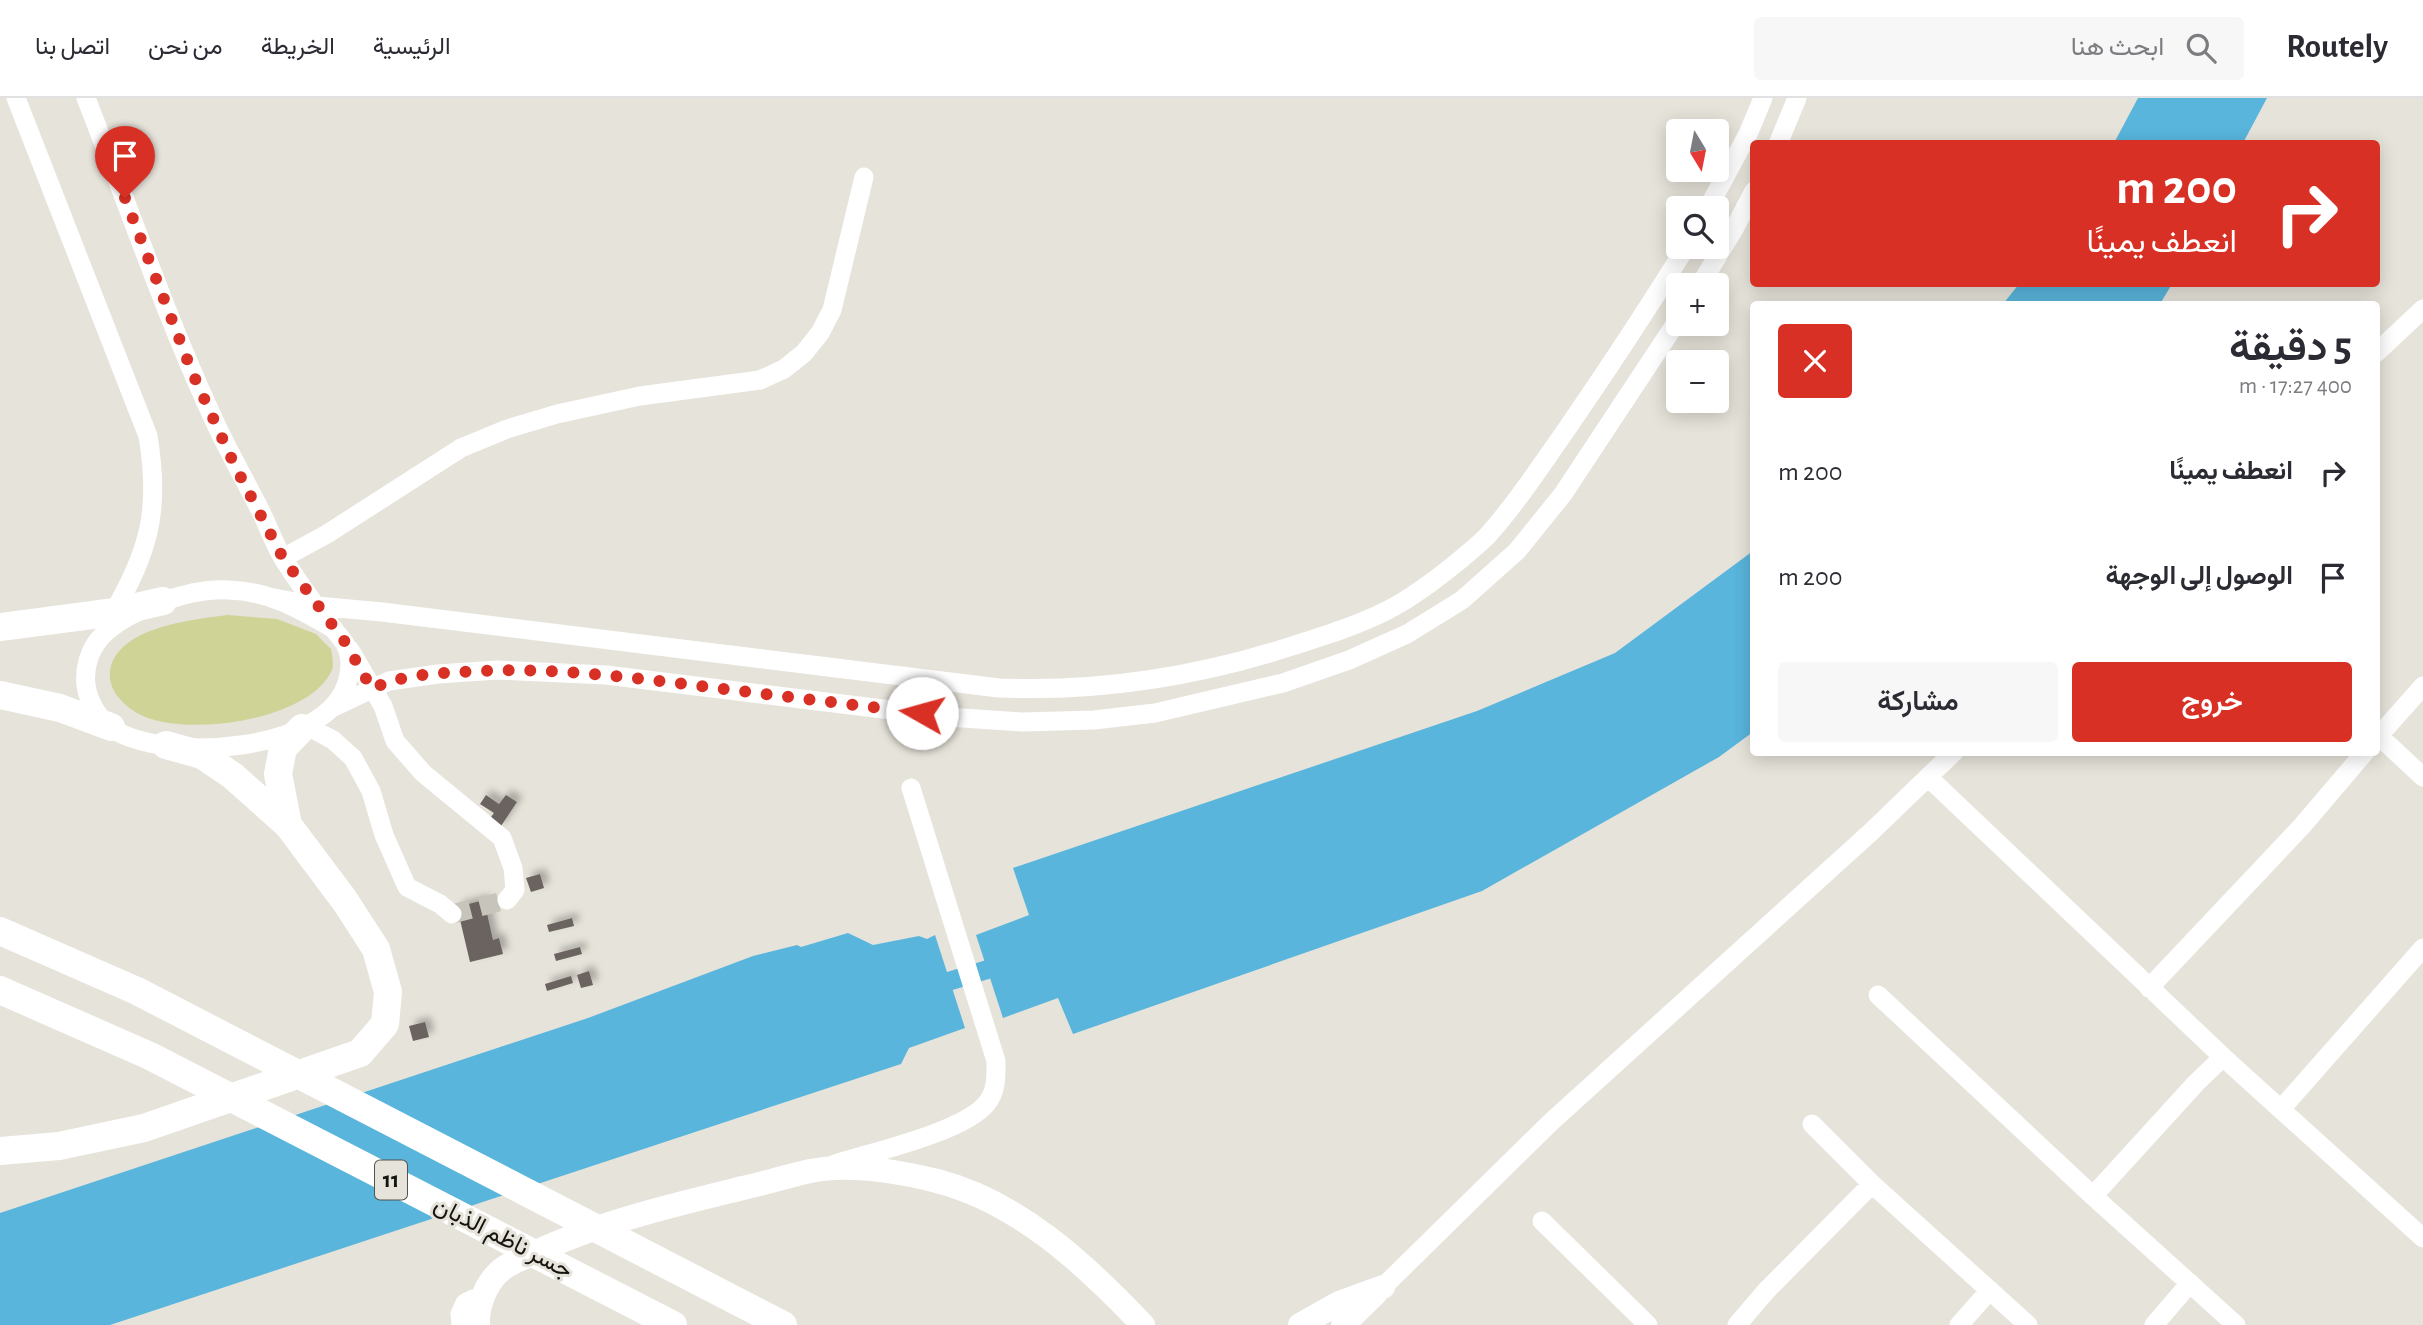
<!DOCTYPE html>
<html lang="ar">
<meta charset="utf-8">
<style>
:root{--surface:#fff;--page:#f7f7f7;--text:#2b2b33;--muted:#7c7c81;--line:#e1e1e2;--accent:#d93025}
body{margin:0;font-family:"Alegreya Sans",Vazirmatn,sans-serif;background:var(--page);color:var(--text);direction:rtl;height:100vh;display:flex;flex-direction:column;font-size:26px;white-space:nowrap}
*{box-sizing:border-box;margin:0}
p{font-size:23px;color:var(--muted)}
.icon{flex:none;width:38px;height:38px;fill:none;stroke:currentColor;stroke-width:2;stroke-linecap:round;stroke-linejoin:round}
.map{position:relative;flex:1;overflow:hidden;direction:ltr}
.sheet{position:absolute;left:1750px;top:203px;width:630px;height:455px;display:flex;flex-direction:column;background:var(--surface);border-radius:7px;box-shadow:0 4px 18px #0003;direction:rtl}
.sheet>*{flex:none}
.guide{position:absolute;left:1750px;top:42px;width:630px;height:147px;border-radius:7px;box-shadow:0 4px 18px #0003;direction:rtl;background:#d93025;color:#fff;overflow:hidden}
.needle{width:46px;rotate:170deg}
.tools{position:absolute;left:1666px;top:21px;display:grid;gap:14px}
.tools a{display:grid;place-items:center;width:63px;height:63px;border-radius:7px;background:var(--surface);box-shadow:0 4px 18px #0003;font-size:35px}
.pin{position:absolute;display:grid;place-items:center;width:60px;height:60px;color:#fff;margin:-72px -30px;border-radius:50% 50% 50% 0;rotate:-45deg;box-shadow:0 0 7px #0007}
.pin .icon{rotate:45deg}
.me{position:absolute;width:77px;margin:-38px;rotate:277deg;stroke-linejoin:round;filter:drop-shadow(0 0 5px #0008)}
.turn{display:flex;align-items:center;gap:24px;height:147px;padding:0 28px;font-size:32px}
.turn .icon{width:91px;height:91px;stroke-width:2.5}
.turn b{display:block;font-size:49px;line-height:60px}
.round{display:grid;place-items:center;flex:none;width:74px;height:74px;border-radius:7px;background:var(--page)}
.summary{display:flex;align-items:center;justify-content:space-between;height:119px;padding:0 28px}
h1{font-size:42px;font-weight:600;line-height:52px}
.action{display:flex;gap:14px;margin-top:auto;padding:14px 28px}
.action a{flex:1;height:80px;border-radius:7px;background:var(--accent);color:#fff;font-size:28px;font-weight:600;line-height:80px;text-align:center}
.action a+a{background:var(--page);color:var(--text)}
ul{padding:0;list-style:none}
li{display:flex;align-items:center;gap:21px;height:105px;padding:0 28px}
li div{flex:1}
li b{display:block;font-size:26px}
li em{font-style:normal}
header{display:flex;align-items:center;gap:42px;box-sizing:border-box;height:98px;padding:0 35px;background:var(--surface);border-bottom:2px solid var(--line)}
header strong{font-size:33px}
nav{display:flex;gap:38px;margin-inline-start:auto;font-size:24px}
.search{width:490px;height:63px;background:var(--page);display:flex;align-items:center;gap:18px;box-sizing:border-box;padding:0 24px;border-radius:7px;color:var(--muted);font-size:26px}
.map>svg:first-child{display:block}
.green{fill:#cfd396}
.water{fill:#59b5dc}
.lines{fill:none;stroke-linecap:round;stroke-linejoin:round}
.canal{stroke:#59b5dc;stroke-width:19}
.building{fill:#6a635e;filter:url(#shadow)}
.minor-tunnel{stroke:#c7c4bc;stroke-width:19;stroke-dasharray:19 10;stroke-linecap:butt}
.minor{stroke:#fff;stroke-width:19}
.major{stroke:#fff;stroke-width:24}
.highway{stroke:#fff;stroke-width:28}
.route{stroke:#d93025;stroke-width:12;stroke-dasharray:0 21.6}
.labels{text-anchor:middle;dominant-baseline:central;stroke-width:6;stroke-linejoin:round;paint-order:stroke}
.shield{fill:#e6e3da;stroke:#54524d;stroke-width:2}
.shield-label{font-size:23px;font-weight:bold;fill:#151411}
.street-label{font-size:24px;fill:#151411;stroke:#e6e3da}
</style>
<header>
<strong>Routely</strong>
<div class="search"><svg class="icon" aria-label="search" viewBox="0 0 24 24"><circle cx="10" cy="10" r="6"/><path d="M15 15l6 6"/></svg>ابحث هنا</div>
<nav><a>الرئيسية</a><a>الخريطة</a><a>من نحن</a><a>اتصل بنا</a></nav>
</header>
<div class="map">
<svg width="2423" height="1227" viewBox="0 0 2423 1227">
<defs>
<filter id="shadow"><feDropShadow dx="5.5" dy="-5.5" stdDeviation="3.5" flood-color="#0004"/></filter>
</defs>
<rect width="100%" height="100%" fill="#e6e3da"/>
<path class="green" d="M227 517 277 521 316 536 331 551C332 557 334 566 332 572 310 623 182 641 137 615 122 606 108 592 110 573 117 529 191 522 227 517Z"/>
<path class="water" d="M2138 0H2267L2243 45H2114Z
M2019 186H2172L2160 206H2003Z
M1753 453V634L1719 659 1482 793 1073 936 1058 900 1003 920 976 837 1029 817 1013 770 1477 613 1615 555Z
M848 835 873 847 919 838 927 841 935 837 965 930 909 950 901 966 110 1227H0V1115L588 920 753 858 797 847 801 849Z"/>
<g class="lines">
<path class="canal" d="M927 890 1012 864"/>
</g>
<path class="building" d="M486 697 499 706 506 697 517 704 499 731 488 723 494 715 480 706Z
M540 776 544 790 531 794 526 780Z
M484 802 493 842 499 840 503 856 470 864 457 809Z
M572 820 574 828 549 834 547 827Z
M580 849 582 856 556 863 554 856Z
M589 873 593 887 581 890 577 877Z
M571 878 573 885 547 893 545 886Z
M425 924 429 939 413 943 409 928Z"/>
<g class="lines">
<path class="minor-tunnel" d="M452 816 507 802"/>
<path class="minor" d="M16 0 148 338C161 416 148 454 110 521
M86 0C128 107 165 216 213 320 227 351 244 380 259 410 268 427 274 446 284 462 301 488 320 515 340 539 351 551 352 565 348 581 331 655 165 666 111 630 98 620 88 603 86 587 84 571 89 553 100 540 125 512 191 490 228 492 269 493 300 511 334 531
M1778 46 1797 0
M1708 110 1748 36 1763 0
M1700 187 1734 131 1754 93
M2376 255 2423 211
M283 460 327 436 461 350 507 331 557 316 640 298 760 282 784 271 804 255 820 235 832 212 864 79
M274 500 317 508 382 514 999 590C1100 594 1196 579 1292 548 1323 538 1356 528 1386 513 1412 500 1438 480 1460 462 1469 454 1480 446 1488 437 1516 406 1540 369 1564 335 1606 274 1647 212 1686 149
M350 552 383 608 395 643 423 675 502 740 513 770 515 792 507 802
M334 609 389 583 438 576 497 572 606 577 948 619 1022 624 1094 622 1155 615 1283 585 1349 562 1407 536 1462 502 1517 453 1563 396 1678 222
M307 628 333 642 353 660 371 693 384 737 407 789 440 806 452 816
M2379 638 2423 679
M2376 641 2423 588
M1928 679 2223 959 2423 1140
M2149 890 2302 728 2365 654
M1878 897 2093 1098 2236 1227
M2281 1011 2423 850
M1812 1026 1872 1086 2028 1227
M835 1066C873 1054 964 1034 987 1005 997 992 996 978 996 963L911 690
M2093 1098 2196 985 2223 959
M1542 1123 1648 1227
M1383 1189 1551 1024 1871 734 1954 654
M461 1227 460 1216 465 1205 473 1201 480 1206
M1737 1227 1766 1193 1872 1086
M1959 1227 1990 1192
M2154 1227 2190 1185"/>
<path class="major" d="M478 1227C477 1210 484 1191 495 1178 505 1166 522 1161 536 1154 601 1124 674 1107 743 1090 766 1085 788 1078 810 1073 851 1065 897 1073 937 1083 1019 1104 1086 1167 1143 1227
M1300 1227 1339 1205 1383 1189
M1343 1227 1375 1196"/>
<path class="highway" d="M0 529 115 514 163 503
M0 597 60 610 111 629
M288 727 278 676 283 650 302 630
M0 833 137 893 783 1227
M0 892 150 958 673 1227
M0 1053 59 1048 144 1030 360 955 385 926 388 894 376 851 345 803 288 727 233 678 202 657 166 647"/>
</g>
<g class="lines">
<path class="route" d="M125 100 192 274 234 366 283 460 345 544 372 591C399 577 431 576 461 574 545 568 631 579 715 590 784 598 853 607 922 615"/>
</g>
<g class="labels">
<rect class="shield" x="375" y="1062.5" width="32" height="39" rx="5"/>
<g class="shield-label">
<text x="391" y="1082">11</text>
</g>
<g class="street-label">
<text transform="translate(503 1140) rotate(27)">جسر ناظم الذبان</text>
</g>
</g>
</svg>
<div class="tools">
<a><svg class="needle" viewBox="-14 -14 28 28"><path d="M0-13l5 13h-10z" fill="#e53935"/><path d="M0 13l5-13h-10z" fill="#7c7c81"/></svg></a>
<a><svg class="icon" aria-label="search" viewBox="0 0 24 24"><circle cx="10" cy="10" r="6"/><path d="M15 15l6 6"/></svg></a>
<a>+</a>
<a>−</a>
</div>
<div class="pin" style="left:125px;top:100px;background:#d93025"><svg class="icon" aria-label="arrive" viewBox="0 0 24 24"><path d="M6 21V4h12l-3 4 3 4H6"/></svg></div>
<svg class="me" style="left:922px;top:615px" viewBox="-20 -20 40 40"><circle r="19" fill="#fff"/><path d="M0-13L10 11 0 6-10 11z" fill="#d93025"/></svg>
<div class="guide">
<div class="turn"><svg class="icon" aria-label="right" viewBox="0 0 24 24"><path d="M7 20v-9h11M14 6l5 5-5 5"/></svg><div><b>200 m</b>انعطف يمينًا</div></div>
</div>
<section class="sheet">
<div class="summary"><div><h1>5 دقيقة</h1><p>400 m · 17:27</p></div><a class="round" style="background:#d93025;color:#fff"><svg class="icon" aria-label="close" viewBox="0 0 24 24"><path d="M6 6l12 12M18 6L6 18"/></svg></a></div>
<ul>
<li><svg class="icon" aria-label="right" viewBox="0 0 24 24"><path d="M7 20v-9h11M14 6l5 5-5 5"/></svg><div><b>انعطف يمينًا</b></div><em>200 m</em></li>
<li><svg class="icon" aria-label="arrive" viewBox="0 0 24 24"><path d="M6 21V4h12l-3 4 3 4H6"/></svg><div><b>الوصول إلى الوجهة</b></div><em>200 m</em></li>
</ul>
<div class="action"><a>خروج</a><a>مشاركة</a></div>
</section>
</div>
